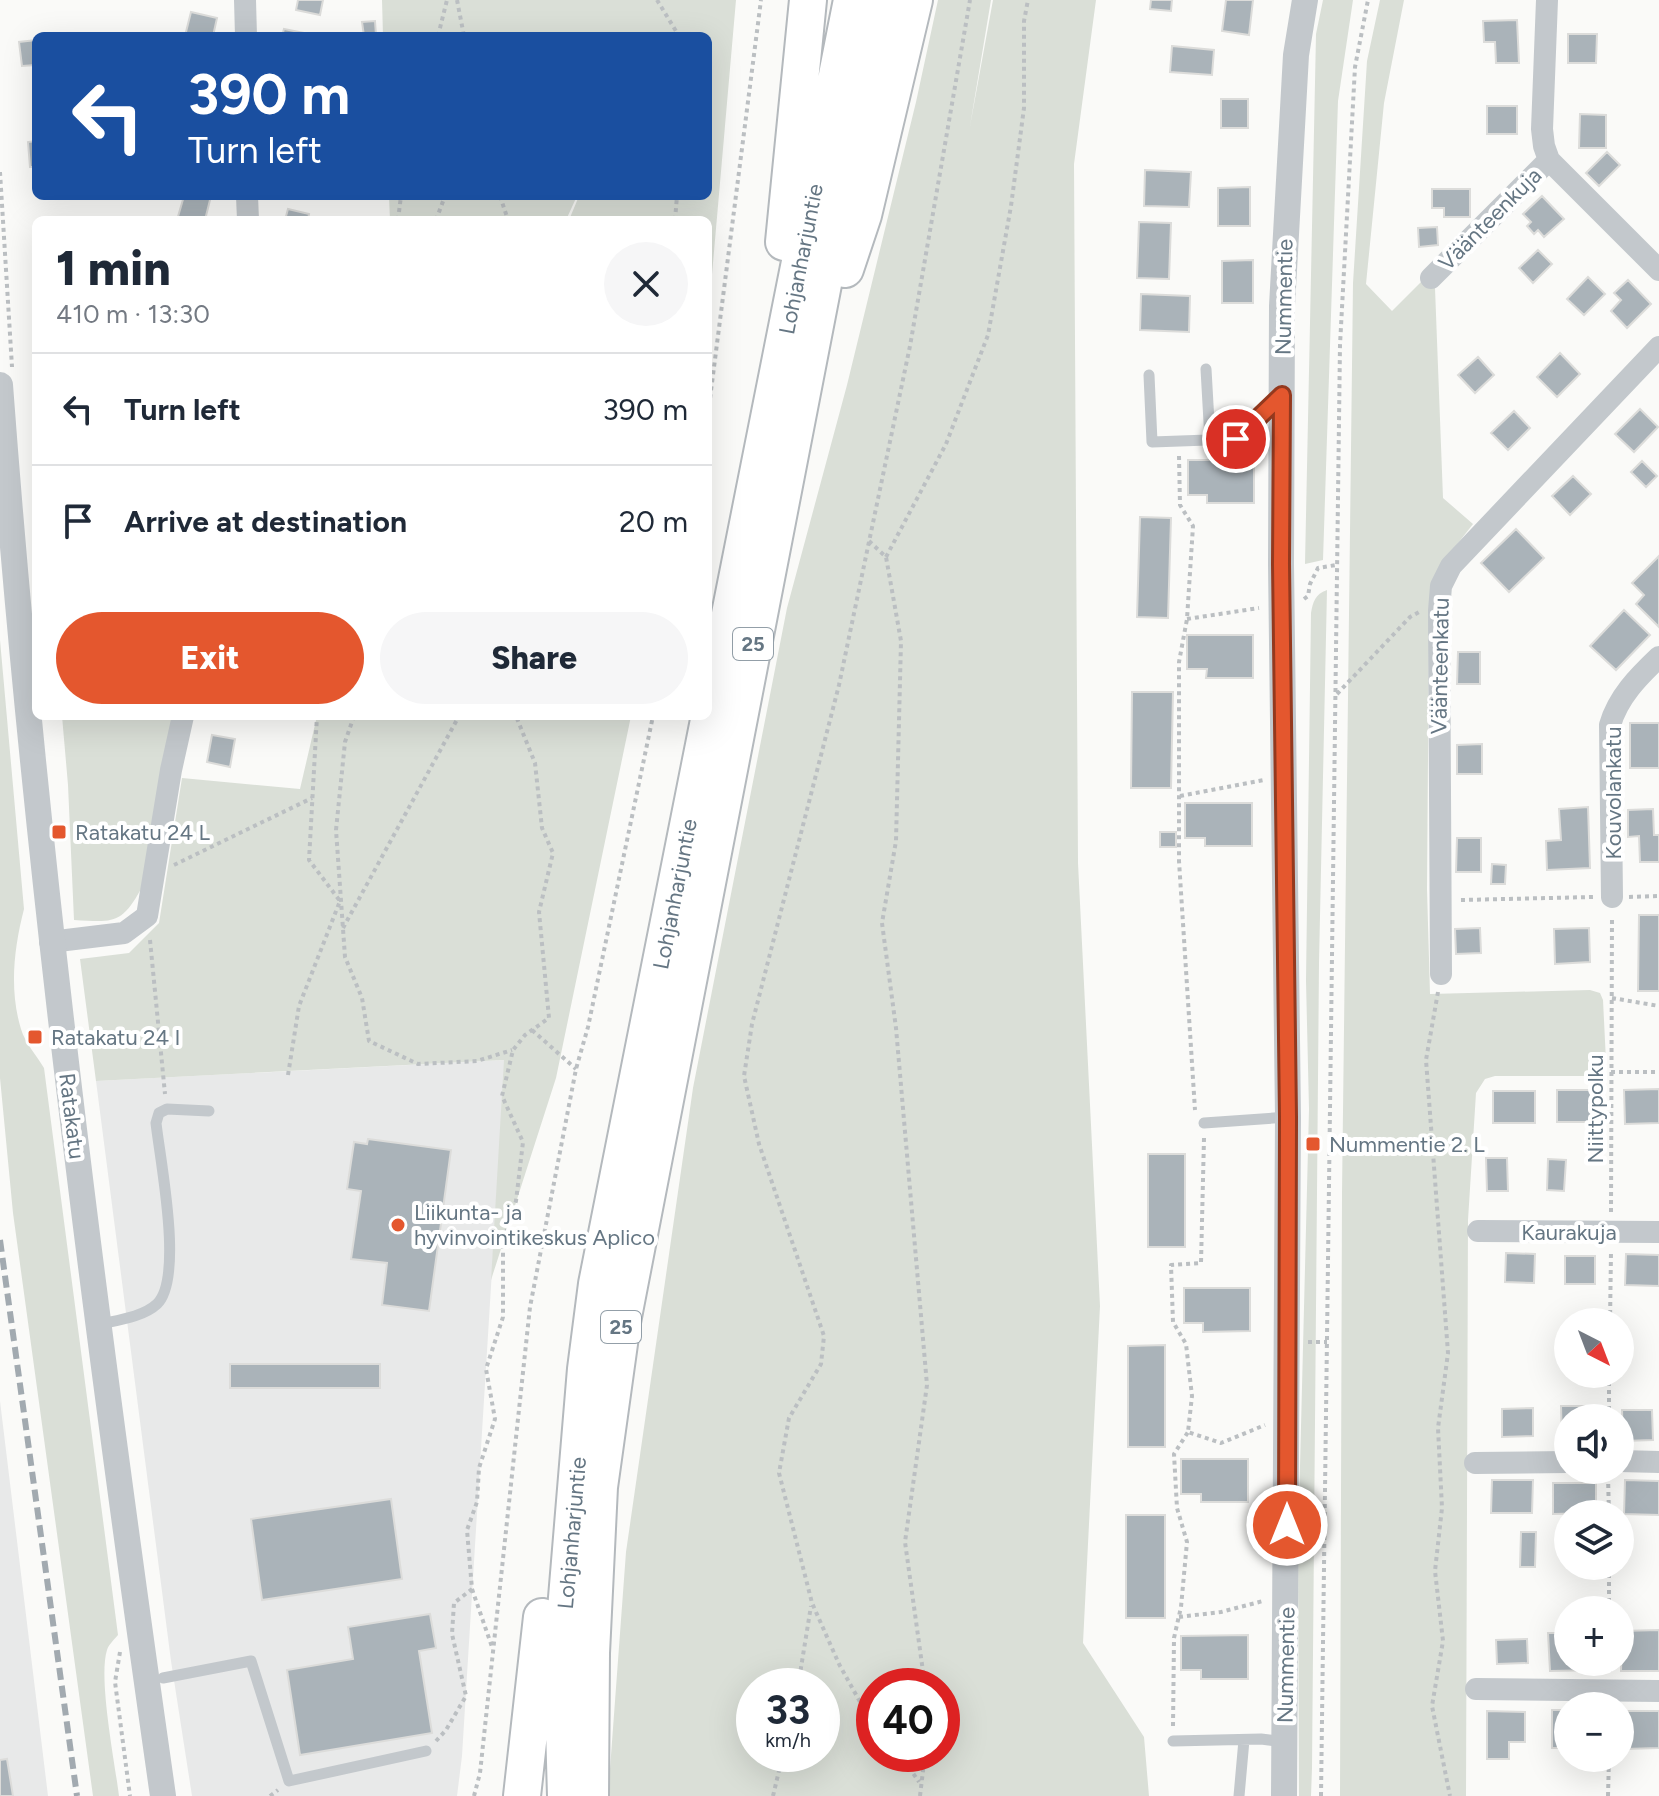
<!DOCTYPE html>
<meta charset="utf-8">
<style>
:root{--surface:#fff;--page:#f6f6f7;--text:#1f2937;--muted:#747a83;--line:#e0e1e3;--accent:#e4572e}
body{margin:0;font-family:Figtree,sans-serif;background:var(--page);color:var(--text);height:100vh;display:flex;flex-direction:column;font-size:30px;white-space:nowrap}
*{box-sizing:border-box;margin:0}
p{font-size:26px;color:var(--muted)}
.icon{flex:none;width:44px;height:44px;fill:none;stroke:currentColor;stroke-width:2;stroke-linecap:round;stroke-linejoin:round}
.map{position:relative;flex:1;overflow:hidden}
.side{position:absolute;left:32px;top:216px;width:680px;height:504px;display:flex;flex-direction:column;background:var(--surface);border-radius:12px;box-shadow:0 8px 32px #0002}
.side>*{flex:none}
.guide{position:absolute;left:32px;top:32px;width:680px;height:168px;border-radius:12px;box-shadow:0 8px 32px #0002;background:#1a4fa0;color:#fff;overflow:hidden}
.needle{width:52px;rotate:138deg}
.tools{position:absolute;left:1554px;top:1308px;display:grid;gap:16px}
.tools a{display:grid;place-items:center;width:80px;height:80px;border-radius:50%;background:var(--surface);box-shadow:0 8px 32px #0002;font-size:40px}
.speed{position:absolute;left:736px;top:1668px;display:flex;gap:16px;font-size:40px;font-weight:700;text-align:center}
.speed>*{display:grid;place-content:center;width:104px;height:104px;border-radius:50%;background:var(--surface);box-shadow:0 8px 32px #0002;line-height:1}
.speed small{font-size:20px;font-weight:400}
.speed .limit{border:12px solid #d22;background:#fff;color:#111}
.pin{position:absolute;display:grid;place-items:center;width:68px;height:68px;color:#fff;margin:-34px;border:4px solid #fff;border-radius:50%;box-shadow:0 2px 8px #0007}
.me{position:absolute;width:88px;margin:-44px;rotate:0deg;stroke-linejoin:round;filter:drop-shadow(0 0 6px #0008)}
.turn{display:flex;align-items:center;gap:28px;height:168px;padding:0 24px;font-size:36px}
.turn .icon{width:104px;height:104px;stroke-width:2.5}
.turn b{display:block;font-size:56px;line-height:68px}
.round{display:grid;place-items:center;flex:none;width:84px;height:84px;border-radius:42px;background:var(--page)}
.overview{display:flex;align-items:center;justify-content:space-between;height:136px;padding:0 24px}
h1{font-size:48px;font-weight:800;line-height:60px}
.cta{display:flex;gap:16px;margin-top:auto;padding:16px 24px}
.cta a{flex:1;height:92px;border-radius:48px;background:var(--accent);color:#fff;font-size:32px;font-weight:800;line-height:92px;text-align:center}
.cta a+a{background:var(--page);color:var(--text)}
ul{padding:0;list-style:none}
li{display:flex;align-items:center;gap:24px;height:112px;padding:0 24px;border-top:2px solid var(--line)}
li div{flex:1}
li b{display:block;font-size:30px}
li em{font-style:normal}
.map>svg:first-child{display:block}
.built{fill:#e8e9e9}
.green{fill:#dadfd7;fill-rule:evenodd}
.building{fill:#aab3b9;stroke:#dcdcda;stroke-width:2}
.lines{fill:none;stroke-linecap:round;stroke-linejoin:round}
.trunk-casing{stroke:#b4b9bd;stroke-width:40}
.path{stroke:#bbbfc2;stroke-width:4;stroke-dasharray:4 4;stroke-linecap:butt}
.service{stroke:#c3c8cc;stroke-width:11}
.minor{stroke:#c3c8cc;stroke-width:22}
.tertiary{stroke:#c3c8cc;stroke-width:26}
.trunk{stroke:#fff;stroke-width:36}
.rail{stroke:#a2aab0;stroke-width:6;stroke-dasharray:12 6;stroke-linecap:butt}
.route-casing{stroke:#94391e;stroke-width:20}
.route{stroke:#e4572e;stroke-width:14}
.poi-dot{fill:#e4572e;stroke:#fff;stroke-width:3}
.labels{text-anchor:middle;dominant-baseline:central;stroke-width:8;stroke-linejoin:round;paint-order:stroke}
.shield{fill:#fff;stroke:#939fa8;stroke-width:2}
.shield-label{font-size:20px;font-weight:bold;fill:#657683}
.street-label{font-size:22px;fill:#657683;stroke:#fff}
.poi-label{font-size:22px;fill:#657683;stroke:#fff;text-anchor:start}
</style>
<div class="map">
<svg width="1659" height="1796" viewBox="0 0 1659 1796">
<rect width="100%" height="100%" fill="#fafaf8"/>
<path class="built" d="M505 1060 462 1756 457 1796H192L171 1661 96 1081Z
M0 1401 48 1796H0Z"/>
<path class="green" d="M382 0H736L708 320V220H569L579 196H708V36H383Z
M938 0H991L970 126 993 0H1096L1074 164 1078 863 1100 1306 1083 1643 1144 1737 1149 1796H608L626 1552 693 1088 787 608 847 385 916 102ZM754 1686H822V1754H754ZM942 1686V1754H874V1686Z
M1323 0H1353L1338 101 1323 560 1305 564 1316 34Z
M1380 0H1404L1384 103 1366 284 1392 311 1425 278 1435 288 1443 498 1473 524 1448 556 1429 627 1427 889 1430 994 1590 990 1600 993 1603 1000 1606 1061 1596 1076H1495L1485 1079 1476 1093 1468 1220 1466 1796H1340L1342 1194 1353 283 1367 61Z
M389 196H577L566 220H390Z
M1327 590 1319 963 1312 1768 1311 1796H1299L1298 1546 1309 1109 1306 981 1311 613C1313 602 1315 594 1327 590Z
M0 640 24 909C14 948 9 990 21 1029 25 1043 37 1056 44 1068L118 1635C114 1640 109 1644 107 1650 98 1678 115 1763 119 1796H93L13 1213 0 1078Z
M62 716H173L141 889C121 925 113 922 74 920L68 785Z
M317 716H631L556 1078 491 1280 504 1060 96 1081 80 959 129 953 159 923 182 778 300 789Z"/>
<path class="building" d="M298 0H323L320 15 296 10Z
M1151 0H1172L1171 11 1150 9Z
M1226 0H1253L1249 35 1222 31Z
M191 12 217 18 213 36H185Z
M1517 20 1519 63H1496L1495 42H1484L1483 21Z
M375 21 376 36H364L362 22Z
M284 29 309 34 308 36H282Z
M1568 34H1597L1596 63H1568Z
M36 40V65L22 66 19 42Z
M1172 46 1214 50 1212 75 1170 72Z
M1221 99H1248V128H1221Z
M1487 106H1517V134H1487Z
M1580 114 1606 115V148H1579Z
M36 141V167H30L28 142Z
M1607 152 1620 165 1599 186 1586 173Z
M1145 170 1191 172 1189 207 1144 206Z
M1250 187V226H1218V188Z
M1432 189H1470V217H1444V208H1432Z
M184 196H211L205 220H177Z
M1542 196 1564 219 1544 237 1538 230 1534 234 1527 226 1531 222 1523 214Z
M288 209 309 214 308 220H285Z
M1139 222 1171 223 1169 279 1137 278Z
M1437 227 1438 245 1419 247 1418 228Z
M1538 250 1552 264 1533 283 1519 268Z
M1253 260V303H1222V261Z
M1588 277 1605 294 1584 315 1567 299Z
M1628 280 1651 304 1627 328 1611 311 1621 300 1614 293Z
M1141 294 1190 296 1189 332 1140 330Z
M1560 353 1580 374 1557 397 1537 377Z
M1478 357 1494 375 1475 393 1458 375Z
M1640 409 1658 427 1634 452 1615 434Z
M1514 411 1530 428 1508 450 1491 433Z
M1188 460H1254V503H1207V495H1188Z
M1642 461 1657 476 1646 487 1631 472Z
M1573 476 1591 494 1570 515 1552 496Z
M1140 517 1171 518 1168 618 1137 617Z
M1516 529 1544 558 1509 592 1481 563Z
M1659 556V627L1636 604 1644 595 1632 583Z
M1624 610 1650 635 1616 670 1590 646Z
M1187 635H1253V678H1206L1207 669H1187Z
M1458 652H1480V684H1457Z
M1132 692H1173L1171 788H1131Z
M1630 723H1659V768H1630Z
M212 735 235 739 230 767 207 762Z
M1482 744V774H1457V745Z
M1185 803H1252V846H1205V838H1185Z
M1588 807 1590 868 1547 870 1546 841 1561 840 1559 809Z
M1653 809 1654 835H1659V862H1640L1639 836 1628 837V810Z
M1160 832H1176V847H1160Z
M1457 838H1481V872H1456Z
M1492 864 1506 865 1505 884H1491Z
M1639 915H1659V991H1638Z
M1480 928 1481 953 1456 954 1455 929Z
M1589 928 1590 962 1555 964 1554 929Z
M1659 1089V1123L1625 1124 1624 1090Z
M1557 1090H1599V1122H1557Z
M1493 1091H1535V1123H1493Z
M368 1139 451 1150 429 1311 382 1305 387 1263 351 1259 361 1191 347 1189 354 1142 367 1144Z
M1148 1154H1185V1247H1148Z
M1486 1158H1507L1508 1191H1487Z
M1548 1159 1566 1160 1564 1191 1547 1190Z
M1506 1253 1535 1254 1534 1283 1505 1282Z
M1626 1254 1659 1255V1286L1625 1285Z
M1565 1256H1595V1284H1565Z
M1184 1288H1250V1331L1203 1332V1323H1184Z
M1165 1345V1447H1128V1346Z
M230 1364H380V1388H230Z
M1561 1406H1596V1418H1568V1440L1562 1441Z
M1533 1408V1436L1502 1437V1409Z
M1622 1410H1652L1653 1440 1623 1441Z
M1181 1459H1248V1502H1201V1494H1181Z
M1492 1480H1533L1532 1513H1491Z
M1625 1480 1659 1481V1515L1624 1514Z
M1553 1483H1596V1513L1553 1514Z
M391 1499 402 1579 262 1600 251 1519Z
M1126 1515H1165V1618H1126Z
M1521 1532H1536L1535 1567H1520Z
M430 1614 436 1648 419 1651 432 1733 300 1755 287 1670 353 1659 348 1627Z
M1659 1630V1671H1621L1622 1631Z
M1548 1633H1568V1662H1599V1670L1550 1671Z
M1248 1635V1679H1201V1670H1181V1636Z
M1527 1639 1528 1663 1497 1664 1496 1640Z
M1552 1710H1568V1748H1552Z
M1487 1711 1525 1712V1742H1509V1759H1487Z
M1624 1711H1659V1748L1624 1749Z
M7 1759 13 1796H0V1760Z"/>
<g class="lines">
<defs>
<path id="trunk" d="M784 242 808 0
M845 269 863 215 914 0
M522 1796 542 1617
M566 1796 562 1658 586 1369 597 1284 852 0
M590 1796 591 1653 599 1487 622 1322 878 0"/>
</defs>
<use href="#trunk" class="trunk-casing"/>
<path class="path" d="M457 0 464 36
M657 0 679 36
M438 36 447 0
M0 172 12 367
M500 196 508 220
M398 220 401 196
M436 220 445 196
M675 220 677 196
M708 414 761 0
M1179 456 1180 505 1193 526 1187 619 1179 662V861L1195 1110
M869 541 886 557 901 641 896 841 882 923 896 1028 927 1385 905 1542 925 1686
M886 557 946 444 988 335 1011 206 1024 108V21L1028 0
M1304 599 1308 596 1310 584 1318 568 1336 565
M1187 619 1259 608
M1337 694 1410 617 1421 611
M354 716 345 742 336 830 345 957 362 998 369 1041 418 1064 477 1061 512 1050
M1180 796 1264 780
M174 865 312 798
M1629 897 1659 896
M1461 900 1593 897
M343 928 459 716
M150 940 165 1094
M1438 992 1426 1060 1448 1353 1438 1428 1442 1508 1435 1571 1443 1641 1432 1706 1450 1796
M1612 998 1659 1006
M532 1030 576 1069
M1611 1072H1659
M288 1075 299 1006 340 901 309 860 317 716
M1204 1138 1201 1263 1171 1265 1173 1322 1186 1344 1192 1396 1188 1432 1221 1443 1265 1425
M1611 1212 1612 916
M1610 1322 1611 1252
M1308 1342H1327
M1609 1418V1374
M1608 1476 1609 1514
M1609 1566V1610
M472 1589 492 1647
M1179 1617 1221 1612 1263 1601
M120 1652 115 1682 130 1796
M1610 1662V1672
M798 1686 811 1606
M874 1721 864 1709 839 1664 812 1603 779 1473 789 1418 821 1364 824 1336 759 1144 744 1076 752 1024 839 685 910 346 970 0
M1173 1726 1174 1638 1181 1607 1187 1542 1177 1508 1174 1454 1188 1432
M436 1741 446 1730 466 1696 452 1634 454 1603 472 1589 467 1530 477 1502 479 1468 495 1419 486 1369 503 1317V1242L516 1201 523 1142 502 1096 513 1050 525 1035 549 1018 539 912 553 853 542 828 535 763 516 716
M900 1754 919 1782
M270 1796 278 1790
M474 1796 480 1773 530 1307 576 1069 588 1027 653 716
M773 1796 783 1754
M920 1796 925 1754
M1321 1796 1340 345 1355 67 1368 0
M1608 1796 1609 1758"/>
<path class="service" d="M1206 369 1210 440
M1149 375 1152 442 1236 439 1279 398
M1204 1123 1288 1117
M100 1324C118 1320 143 1317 157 1304 184 1278 160 1160 156 1123L159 1113 167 1109 209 1111
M163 1678 251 1661 289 1781 426 1751
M1173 1741 1261 1739 1285 1742
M1239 1796 1244 1740"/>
<path class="minor" d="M245 0 246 36
M1547 0 1542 129 1544 146 1549 160 1659 270
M247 196 248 220
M1431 278 1549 160
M1612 897 1610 725C1618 697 1638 677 1659 657
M50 942 124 933 147 916 171 770 183 716
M1441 974 1439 611 1441 586 1451 566 1659 347
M1478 1231 1659 1232
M1620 1461 1659 1462
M1475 1463 1568 1462
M1476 1689 1659 1691"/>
<path class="tertiary" d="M0 385C35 858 96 1327 163 1796
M1284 1796 1288 1117 1281 564 1282 306 1296 55 1305 0"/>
<use href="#trunk" class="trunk"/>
<path class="rail" d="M0 1240 77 1796"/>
</g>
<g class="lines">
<defs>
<path id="route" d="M1236 439 1282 395 1281 564 1288 1117 1287 1525"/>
</defs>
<use href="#route" class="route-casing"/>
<use href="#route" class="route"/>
</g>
<g class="poi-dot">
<rect x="51" y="824" width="16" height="16" rx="4"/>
<rect x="27" y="1029" width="16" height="16" rx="4"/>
<rect x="1305" y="1136" width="16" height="16" rx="4"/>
<circle cx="398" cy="1225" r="8"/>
</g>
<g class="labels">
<g class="shield">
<rect x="733" y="628" width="40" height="32" rx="6"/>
<rect x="601" y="1311" width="40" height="32" rx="6"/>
</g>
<g class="shield-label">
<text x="753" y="644">25</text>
<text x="621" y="1327">25</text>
</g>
<g class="street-label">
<text transform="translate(1490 219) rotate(-45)">Väänteenkuja</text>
<text transform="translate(801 259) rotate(-79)">Lohjanharjuntie</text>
<text transform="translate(1284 297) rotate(-89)">Nummentie</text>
<text transform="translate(1440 666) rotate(-89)">Väänteenkatu</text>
<text transform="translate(1613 793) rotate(-90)">Kouvolankatu</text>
<text transform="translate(675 894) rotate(-79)">Lohjanharjuntie</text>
<text transform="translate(1595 1109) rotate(-90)">Niittypolku</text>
<text transform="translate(72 1116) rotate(83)">Ratakatu</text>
<text x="1569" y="1232">Kaurakuja</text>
<text transform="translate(572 1533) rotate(-85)">Lohjanharjuntie</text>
<text transform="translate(1286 1665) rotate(-89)">Nummentie</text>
</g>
<g class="poi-label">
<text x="75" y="832">Ratakatu 24 L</text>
<text x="51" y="1037">Ratakatu 24 I</text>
<text x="1329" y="1144">Nummentie 2. L</text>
<text x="414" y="1212">Liikunta- ja<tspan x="414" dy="25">hyvinvointikeskus Aplico</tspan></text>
</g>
</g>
</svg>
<div class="tools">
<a><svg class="needle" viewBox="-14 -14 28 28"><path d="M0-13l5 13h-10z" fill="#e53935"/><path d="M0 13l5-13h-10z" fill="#747a83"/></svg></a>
<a><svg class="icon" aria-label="sound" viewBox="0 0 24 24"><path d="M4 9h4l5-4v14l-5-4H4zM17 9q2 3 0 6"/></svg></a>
<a><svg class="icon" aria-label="layers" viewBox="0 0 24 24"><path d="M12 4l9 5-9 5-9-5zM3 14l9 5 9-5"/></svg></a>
<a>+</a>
<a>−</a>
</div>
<div class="speed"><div>33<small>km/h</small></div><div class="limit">40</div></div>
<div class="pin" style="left:1236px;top:439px;background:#d93025"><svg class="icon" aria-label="arrive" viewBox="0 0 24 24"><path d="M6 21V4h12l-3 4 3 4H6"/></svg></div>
<svg class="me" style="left:1287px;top:1525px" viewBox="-20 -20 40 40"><circle r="17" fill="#e4572e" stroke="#fff" stroke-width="3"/><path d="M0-11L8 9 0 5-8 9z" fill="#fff"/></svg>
<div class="guide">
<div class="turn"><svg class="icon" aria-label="left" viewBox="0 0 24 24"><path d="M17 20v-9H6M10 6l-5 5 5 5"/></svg><div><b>390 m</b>Turn left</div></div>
</div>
<section class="side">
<div class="overview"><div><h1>1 min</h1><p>410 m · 13:30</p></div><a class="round"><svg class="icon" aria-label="close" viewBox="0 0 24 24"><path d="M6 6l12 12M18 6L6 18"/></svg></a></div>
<ul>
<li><svg class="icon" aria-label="left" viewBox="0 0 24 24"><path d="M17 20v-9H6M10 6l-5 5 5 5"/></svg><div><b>Turn left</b></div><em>390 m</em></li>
<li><svg class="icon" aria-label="arrive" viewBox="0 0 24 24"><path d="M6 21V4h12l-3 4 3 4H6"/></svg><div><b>Arrive at destination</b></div><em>20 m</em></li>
</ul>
<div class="cta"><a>Exit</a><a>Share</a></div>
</section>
</div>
